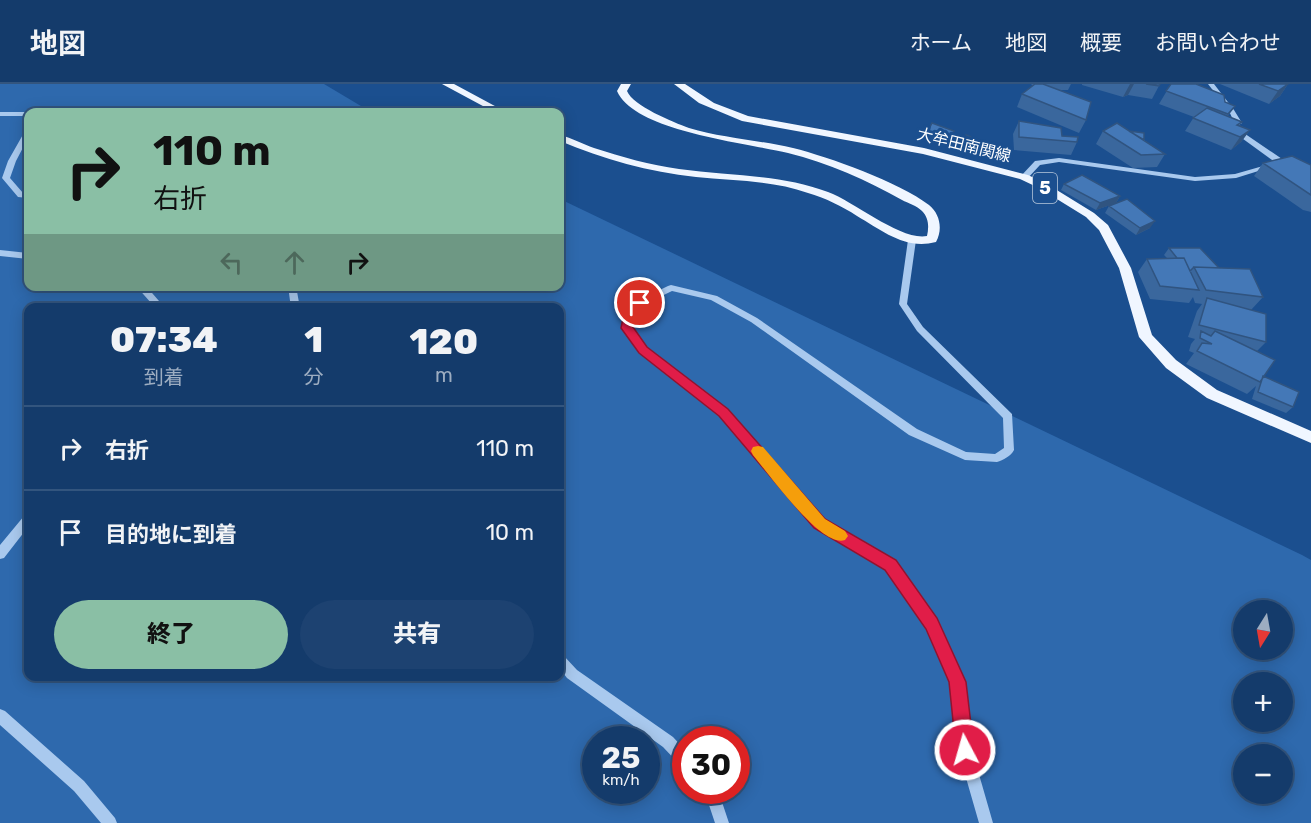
<!DOCTYPE html>
<html lang="ja">
<meta charset="utf-8">
<style>
:root{--surface:#143b6b;--page:#1d4271;--text:#f1f3f6;--muted:#9dadc1;--line:#33557e;--accent:#8abfa5}
body{margin:0;font-family:Rubik,"Noto Sans JP",sans-serif;background:var(--page);color:var(--text);height:100vh;display:flex;flex-direction:column;font-size:22px;white-space:nowrap}
*{box-sizing:border-box;margin:0}
p{font-size:20px;color:var(--muted)}
.icon{flex:none;width:33px;height:33px;fill:none;stroke:currentColor;stroke-width:2;stroke-linecap:round;stroke-linejoin:round}
.map{position:relative;flex:1;overflow:hidden}
.panel{position:absolute;left:24px;top:219px;width:540px;height:378px;display:flex;flex-direction:column;background:var(--surface);border-radius:12px;box-shadow:0 3px 15px #0003,0 0 0 2px var(--line)}
.panel>*{flex:none}
.hud{position:absolute;left:24px;top:24px;width:540px;height:183px;border-radius:12px;box-shadow:0 3px 15px #0003,0 0 0 2px var(--line);background:#8abfa5;color:#111;overflow:hidden}
.needle{width:39px;rotate:191deg}
.buttons{position:absolute;left:1233px;top:516px;display:grid;gap:12px}
.buttons a{display:grid;place-items:center;width:60px;height:60px;border-radius:50%;background:var(--surface);box-shadow:0 3px 15px #0003,0 0 0 2px var(--line);font-size:30px}
.speed{position:absolute;left:582px;top:642px;display:flex;gap:12px;font-size:30px;font-weight:700;text-align:center}
.speed>*{display:grid;place-content:center;width:78px;height:78px;border-radius:50%;background:var(--surface);box-shadow:0 3px 15px #0003,0 0 0 2px var(--line);line-height:1}
.speed small{font-size:15px;font-weight:400}
.speed .limit{border:9px solid #d22;background:#fff;color:#111}
.pin{position:absolute;display:grid;place-items:center;width:51px;height:51px;color:#fff;margin:-26px;border:3px solid #fff;border-radius:50%;box-shadow:0 2px 6px #0007}
.me{position:absolute;width:66px;margin:-33px;rotate:354deg;stroke-linejoin:round;filter:drop-shadow(0 0 4px #0008)}
.turn{display:flex;align-items:center;gap:21px;height:126px;padding:0 30px;font-size:27px}
.turn .icon{width:78px;height:78px;stroke-width:2.5}
.turn b{display:block;font-size:42px;line-height:51px}
.lanes{display:flex;align-items:center;height:57px;padding:0 30px;background:#0003;justify-content:center;gap:30px;direction:ltr}
.lanes .off{opacity:.35}
.eta{display:flex;justify-content:space-evenly;align-items:center;height:102px;text-align:center}
.eta b{font-size:36px;font-weight:800;line-height:42px}
.button{display:flex;gap:12px;margin-top:auto;padding:12px 30px}
.button a{flex:1;height:69px;border-radius:36px;background:var(--accent);color:#111;font-size:24px;font-weight:800;line-height:69px;text-align:center}
.button a+a{background:var(--page);color:var(--text)}
ul{padding:0;list-style:none}
li{display:flex;align-items:center;gap:18px;height:84px;padding:0 30px;border-top:2px solid var(--line)}
li div{flex:1}
li b{display:block;font-size:22px}
li em{font-style:normal}
header{display:flex;align-items:center;gap:36px;box-sizing:border-box;height:84px;padding:0 30px;background:var(--surface);border-bottom:2px solid var(--line)}
header strong{font-size:28px}
nav{display:flex;gap:33px;margin-inline-start:auto;font-size:21px}
.map>svg:first-child{display:block}
.green{fill:#2e69ad;fill-rule:evenodd}
.lines{fill:none;stroke-linecap:round;stroke-linejoin:round}
.minor{fill:#a9c9ee;fill-rule:evenodd}
.major{fill:#f0f6ff;fill-rule:evenodd}
.wall{fill:#3a679d}
.shaded-wall{fill:#305480}
.building{fill:#4478b7;stroke:#305480;stroke-width:1.5}
.route{fill:#e11d48;stroke:#92132f;stroke-width:1.5}
.slow{fill:#f59e0b}
.labels{text-anchor:middle;dominant-baseline:central;stroke-width:6;stroke-linejoin:round;paint-order:stroke}
.far-street-label{font-size:16px;fill:#fff;stroke:#1b4f8f}
.shield{fill:#1b4f8f;stroke:#bbcadd;stroke-width:1.5}
.shield-label{font-size:18px;font-weight:bold;fill:#fff}
</style>
<header>
<strong>地図</strong>
<nav><a>ホーム</a><a>地図</a><a>概要</a><a>お問い合わせ</a></nav>
</header>
<div class="map">
<svg width="1311" height="739" viewBox="0 0 1311 739">
<rect width="100%" height="100%" fill="#1b4f8f"/>
<path class="green" d="M0 0H324L371 28H28V202H560V115L1302 471 1311 476V739H0ZM28 224H560V592H28ZM1244 526H1282V566H1244ZM1244 598H1282V638H1244ZM596 656H646V706H596ZM686 656H736V706H686ZM1244 670H1282V710H1244Z"/>
<g class="lines">
<path class="minor" d="M1208 0H1214L1234 26 1242 39 1235 43 1285 77V81H1279L1228 44V42L1234 38 1229 27Z
M0 28H30H28V32H0Z
M25 47H28V54L16 77 10 94 23 109 28 110V114L18 113 2 94 8 77Z
M1059 74 1195 93 1235 90 1270 80 1274 82 1236 94 1195 97 1059 78 1040 81 1027 95 1020 93 1035 77Z
M912 153 916 156 907 220 923 243 1012 330 1014 366C1011 372 1003 376 997 378L965 376 909 351 751 238 711 216 672 207 643 221 636 222 632 244 646 264 727 325 824 437 895 477 935 536 963 598 972 666 993 739H979L958 666 951 598 927 544 887 485 816 443 719 331 640 268 622 244 629 217 639 216 668 202 671 201 717 212 757 234 917 345 966 368 995 370 1004 364 1003 334 917 247 899 220 908 156Z
M0 166 28 169V175L0 172Z
M136 202H146L159 217 160 224H152V220Z
M288 202H296L300 224H291Z
M28 430V443L4 474 0 475V461L24 432Z
M560 570 564 572 577 586 673 653 686 667V684L681 682 663 663 567 594 560 585Z
M0 625 5 627 84 697 115 734 117 739H101L74 707 0 641Z
M704 706H718L729 739H715Z"/>
<path class="major" d="M442 0H454L506 28H494Z
M621 0H631L627 7C633 22 673 38 689 44 722 54 759 56 793 64 829 73 899 98 929 121 940 130 943 145 936 158 905 166 883 147 857 132 842 122 825 114 808 109 772 96 733 97 696 93 649 88 603 75 560 57V51C572 54 583 60 594 64 622 73 650 81 679 85 729 92 780 90 828 108 855 118 901 157 927 152 929 143 929 134 922 127 917 122 908 119 902 116 867 96 828 79 788 69 748 59 635 48 617 7Z
M674 0H685L714 19 748 32 924 64 1028 91 1047 100 1094 129 1108 141 1131 184 1152 251 1176 276 1217 306 1311 347V359L1207 314 1166 284 1139 253 1119 184 1099 146 1086 133 1039 104 1020 95 923 70 742 37 699 19Z"/>
</g>
<path class="wall" d="M1031 0H1071L1068 6H1059L1086 36 1079 49 1017 23 1022 10 1033 2Z
M1082 0H1160L1152 15 1128 11 1123 13 1082 1Z
M1171 0 1225 18 1235 22 1228 32 1242 38 1239 41 1250 46 1241 58 1231 66 1185 47 1194 33 1159 20Z
M1220 0H1288L1280 12 1269 20Z
M1019 37 1062 52 1077 58 1071 71 1014 66 1013 50Z
M1103 47 1144 56 1165 70 1157 83 1133 84 1096 60Z
M927 49 951 54 944 62 925 55Z
M959 59 988 67 982 74 956 66Z
M1263 79 1311 81V128L1303 126 1254 92Z
M1064 100 1120 112 1116 119 1096 126 1061 106Z
M1109 122 1150 144 1136 151 1105 129Z
M1169 164 1219 184 1263 213 1251 226 1248 225 1266 258 1257 267 1263 293 1293 323 1286 329 1252 315 1256 302 1247 310 1186 280 1194 269 1189 267 1191 260 1195 255 1188 253 1197 227 1202 220 1195 219 1193 213 1189 219 1150 215 1138 188 1147 175 1167 174 1164 171Z"/>
<path class="shaded-wall" d="M1130 0H1134L1128 11 1123 13Z
M1288 0 1280 12 1269 20 1278 7Z
M1250 46 1241 58 1231 66 1240 53Z
M954 47 951 54 944 62 947 56Z
M990 60 988 67 982 74 984 68Z
M1120 112 1116 119 1096 126 1100 119Z
M1155 137 1150 144 1136 151 1140 144Z"/>
<path class="building" d="M1035 0H1043L1091 18 1086 36 1022 10Z
M1146 0H1160L1159 2Z
M1171 0H1196L1224 11 1225 18 1235 22 1228 30 1166 7Z
M1259 0H1288L1278 7Z
M1207 24 1242 38 1237 41 1250 46 1240 53 1193 34Z
M1019 37 1061 44 1062 52 1078 53 1077 58 1019 53Z
M932 39 954 47 947 56 927 49Z
M1117 39 1165 70 1141 71 1103 47Z
M1129 47 1144 49V56Z
M966 51 990 60 984 68 959 59Z
M1292 72 1311 81V111L1263 79Z
M1082 91 1120 112 1100 119 1064 100Z
M1127 115 1155 137 1140 144 1109 122Z
M1169 164H1200L1219 184 1194 183 1190 187 1184 174H1177Z
M1184 174 1199 206 1160 202 1147 175Z
M1194 183 1250 185 1263 213 1206 206Z
M1207 214 1266 230V258L1199 241Z
M1201 247 1211 252 1215 247 1275 276 1260 298 1197 267 1202 259 1212 260 1200 254Z
M1263 292 1299 308 1293 323 1258 308Z"/>
<path class="route" d="M632 215H640L646 219 644 221 637 223 633 243 647 263 728 325 825 435 896 476 937 534 966 598 974 666 971 672 965 675 959 672 956 666 949 598 926 545 885 486 814 444 719 332 639 269 621 244 626 219Z"/>
<path class="slow" d="M758 362 763 363 825 435 845 447 848 452 845 456C822 465 768 389 753 371L751 367 753 363Z"/>
<g class="labels">
<g class="far-street-label">
<text transform="translate(964 61) rotate(14)">大牟田南関線</text>
</g>
<rect class="shield" x="1033" y="89" width="24" height="30" rx="4.5"/>
<g class="shield-label">
<text x="1045" y="104">5</text>
</g>
</g>
</svg>
<div class="buttons">
<a><svg class="needle" viewBox="-14 -14 28 28"><path d="M0-13l5 13h-10z" fill="#e53935"/><path d="M0 13l5-13h-10z" fill="#9dadc1"/></svg></a>
<a>+</a>
<a>−</a>
</div>
<div class="speed"><div>25<small>km/h</small></div><div class="limit">30</div></div>
<div class="pin" style="left:640px;top:219px;background:#d93025"><svg class="icon" aria-label="arrive" viewBox="0 0 24 24"><path d="M6 21V4h12l-3 4 3 4H6"/></svg></div>
<svg class="me" style="left:965px;top:666px" viewBox="-20 -20 40 40"><circle r="17" fill="#e11d48" stroke="#fff" stroke-width="3"/><path d="M0-11L8 9 0 5-8 9z" fill="#fff"/></svg>
<div class="hud">
<div class="turn"><svg class="icon" aria-label="right" viewBox="0 0 24 24"><path d="M7 20v-9h11M14 6l5 5-5 5"/></svg><div><b>110 m</b>右折</div></div>
<div class="lanes"><svg class="icon off" aria-label="left" viewBox="0 0 24 24"><path d="M17 20v-9H6M10 6l-5 5 5 5"/></svg><svg class="icon off" aria-label="ahead" viewBox="0 0 24 24"><path d="M12 20V5M6 11l6-6 6 6"/></svg><svg class="icon" aria-label="right" viewBox="0 0 24 24"><path d="M7 20v-9h11M14 6l5 5-5 5"/></svg></div>
</div>
<section class="panel">
<div class="eta">
<div><b>07:34</b><p>到着</p></div>
<div><b>1</b><p>分</p></div>
<div><b>120</b><p>m</p></div>
</div>
<ul>
<li><svg class="icon" aria-label="right" viewBox="0 0 24 24"><path d="M7 20v-9h11M14 6l5 5-5 5"/></svg><div><b>右折</b></div><em>110 m</em></li>
<li><svg class="icon" aria-label="arrive" viewBox="0 0 24 24"><path d="M6 21V4h12l-3 4 3 4H6"/></svg><div><b>目的地に到着</b></div><em>10 m</em></li>
</ul>
<div class="button"><a>終了</a><a>共有</a></div>
</section>
</div>
